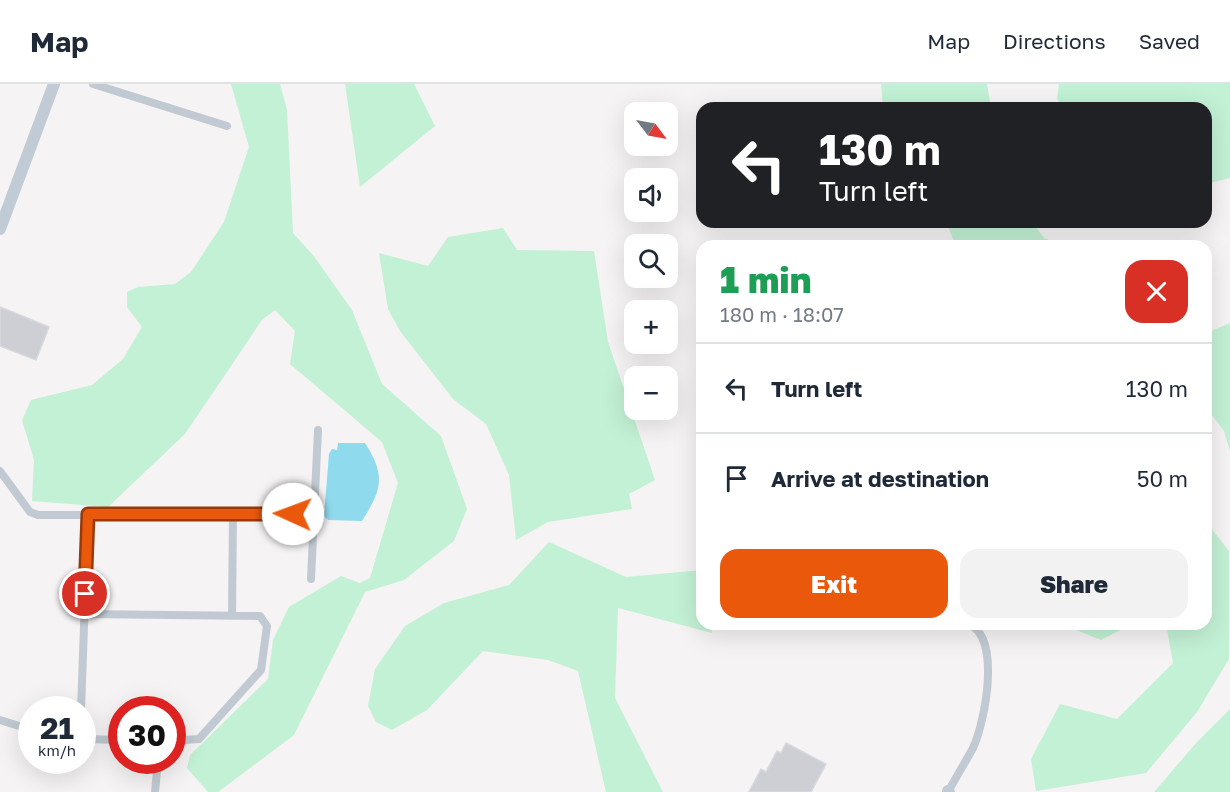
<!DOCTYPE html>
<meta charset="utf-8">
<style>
:root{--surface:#fff;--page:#f2f2f3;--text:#1f2937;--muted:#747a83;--line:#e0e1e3;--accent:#ea580c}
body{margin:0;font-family:"Golos Text",sans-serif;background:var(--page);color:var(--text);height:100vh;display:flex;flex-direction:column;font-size:22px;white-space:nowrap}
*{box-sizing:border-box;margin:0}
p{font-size:20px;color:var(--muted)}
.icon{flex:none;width:33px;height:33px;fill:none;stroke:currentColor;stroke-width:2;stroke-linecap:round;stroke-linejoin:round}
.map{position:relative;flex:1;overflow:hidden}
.panel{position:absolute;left:696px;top:156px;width:516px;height:390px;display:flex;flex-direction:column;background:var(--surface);border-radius:18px;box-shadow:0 6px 24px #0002}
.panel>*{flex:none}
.top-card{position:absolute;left:696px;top:18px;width:516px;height:126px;border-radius:18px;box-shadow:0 6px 24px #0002;background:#202124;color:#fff;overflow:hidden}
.needle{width:39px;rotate:122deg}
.buttons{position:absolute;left:624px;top:18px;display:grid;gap:12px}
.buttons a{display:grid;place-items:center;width:54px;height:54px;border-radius:12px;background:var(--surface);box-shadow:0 6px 24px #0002;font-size:30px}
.speed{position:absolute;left:18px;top:612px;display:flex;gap:12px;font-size:30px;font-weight:700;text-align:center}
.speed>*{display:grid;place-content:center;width:78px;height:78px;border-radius:50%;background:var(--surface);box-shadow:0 6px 24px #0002;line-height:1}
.speed small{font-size:15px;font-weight:400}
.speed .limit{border:9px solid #d22;background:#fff;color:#111}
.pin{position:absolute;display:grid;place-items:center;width:51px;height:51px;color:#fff;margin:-26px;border:3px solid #fff;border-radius:50%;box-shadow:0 2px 6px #0007}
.me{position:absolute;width:66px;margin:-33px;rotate:272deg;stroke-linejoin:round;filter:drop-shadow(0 0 4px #0008)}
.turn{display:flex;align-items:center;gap:21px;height:126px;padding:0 24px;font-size:27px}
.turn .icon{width:78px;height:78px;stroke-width:2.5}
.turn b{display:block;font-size:42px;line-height:51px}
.round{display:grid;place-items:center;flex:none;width:63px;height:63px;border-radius:18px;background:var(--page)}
.head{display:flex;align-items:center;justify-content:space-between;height:102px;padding:0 24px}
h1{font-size:36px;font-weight:800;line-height:45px;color:#1e9e55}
.cta{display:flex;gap:12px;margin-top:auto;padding:12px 24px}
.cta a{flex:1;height:69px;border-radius:18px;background:var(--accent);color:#fff;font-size:24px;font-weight:800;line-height:69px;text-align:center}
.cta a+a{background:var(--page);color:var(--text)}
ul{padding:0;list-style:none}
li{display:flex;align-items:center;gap:18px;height:90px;padding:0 24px;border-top:2px solid var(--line)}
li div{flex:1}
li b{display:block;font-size:22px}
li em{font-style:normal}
header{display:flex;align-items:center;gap:36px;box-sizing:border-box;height:84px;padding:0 30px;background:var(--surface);border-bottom:2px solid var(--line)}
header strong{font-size:28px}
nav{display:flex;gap:33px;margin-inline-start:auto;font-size:21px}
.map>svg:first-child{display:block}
.green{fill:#c3f1d5}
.water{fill:#90daee}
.building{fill:#cdcfd5;stroke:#d7d9de;stroke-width:1.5}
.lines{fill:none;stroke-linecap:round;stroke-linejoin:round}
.street{stroke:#c1cad2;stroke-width:8}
.secondary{stroke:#c1cbd6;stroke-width:12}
.route-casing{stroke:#983908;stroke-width:15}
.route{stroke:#ea580c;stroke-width:10}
</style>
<header>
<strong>Map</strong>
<nav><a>Map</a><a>Directions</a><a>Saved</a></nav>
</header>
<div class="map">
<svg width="1230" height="708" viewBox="0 0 1230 708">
<rect width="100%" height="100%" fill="#f5f3f3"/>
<path class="green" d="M231 0H280L287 26 293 149 313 171 352 226 382 300 441 352 467 425 454 457 404 496 365 508 294 651 218 708H208L187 684 190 671 268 595 273 556 289 523 341 492 360 499 370 494 398 399 382 358 290 280 295 247 275 226 262 236 185 350 108 423 32 417 34 376 22 336 31 316 92 301 123 275 142 243 127 223V208L138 203 175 200 191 188 224 138 249 63Z
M345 0H414L435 42 360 103Z
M881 0H987L991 24H883Z
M1059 0H1230V94L1206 100V24H1062L1057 14Z
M908 138H1032L1044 154 1063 162H956L947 140 912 143Z
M503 144 517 166 594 167 608 258 655 396 629 410 632 425 548 438 516 456 509 391 486 340 453 315 400 247 388 225 379 169 428 182 448 153Z
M1230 239V367L1224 347 1206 323V249Z
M1206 438 1229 467V575L1197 628 1146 689 1036 707 1031 675 1060 620 1117 635 1173 579 1166 540H1206Z
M549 458 626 493 702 486V540H711L712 549 618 524 615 614 663 708H606L578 587 548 576 483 567 427 626 392 646 376 638 368 622 375 585 405 542 444 519 509 501Z
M1061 540H1132L1101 556Z
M1230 625V708H1154L1197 658Z"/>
<path class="water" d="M338 359H365C386 392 382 405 362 437L328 436 324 432 329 370 332 365 337 366Z"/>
<path class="building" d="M0 223 49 243 36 276 0 262Z
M786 659 826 680 811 708H749L761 685 766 688 777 667 781 669Z"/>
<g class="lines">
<path class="street" d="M93 0 227 42
M0 387 30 428 38 431H313
M311 495 318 346
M84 530 260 532 267 542 261 586 199 655 172 657
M232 531 233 429
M81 626 88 430
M0 636 32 646
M82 655 122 656
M155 708 158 676
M948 708C956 693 965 679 973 664 985 638 1002 552 968 540"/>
<path class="secondary" d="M0 145 54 0
M948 707 949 708"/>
</g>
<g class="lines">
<defs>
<path id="route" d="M85 510 88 430H293"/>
</defs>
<use href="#route" class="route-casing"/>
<use href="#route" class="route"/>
</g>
</svg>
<div class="buttons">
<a><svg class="needle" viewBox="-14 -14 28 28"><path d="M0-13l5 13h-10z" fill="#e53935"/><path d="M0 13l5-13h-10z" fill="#747a83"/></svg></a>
<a><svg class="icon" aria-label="sound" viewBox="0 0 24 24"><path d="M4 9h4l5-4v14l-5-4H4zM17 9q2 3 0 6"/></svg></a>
<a><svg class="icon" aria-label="search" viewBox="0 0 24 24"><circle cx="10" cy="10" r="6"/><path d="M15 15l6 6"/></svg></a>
<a>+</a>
<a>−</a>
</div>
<div class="speed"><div>21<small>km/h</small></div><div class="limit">30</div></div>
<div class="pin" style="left:85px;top:510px;background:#d93025"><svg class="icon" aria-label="arrive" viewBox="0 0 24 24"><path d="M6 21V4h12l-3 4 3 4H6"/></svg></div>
<svg class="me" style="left:293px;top:430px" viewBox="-20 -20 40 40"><circle r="19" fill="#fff"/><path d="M0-13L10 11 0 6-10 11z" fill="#ea580c"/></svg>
<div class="top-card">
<div class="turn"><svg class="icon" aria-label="left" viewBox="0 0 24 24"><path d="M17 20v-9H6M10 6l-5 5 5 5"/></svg><div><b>130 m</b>Turn left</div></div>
</div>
<section class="panel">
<div class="head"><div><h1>1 min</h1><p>180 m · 18:07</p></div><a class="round" style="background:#d93025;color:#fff"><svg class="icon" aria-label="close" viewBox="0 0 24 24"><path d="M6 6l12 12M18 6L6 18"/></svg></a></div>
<ul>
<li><svg class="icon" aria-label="left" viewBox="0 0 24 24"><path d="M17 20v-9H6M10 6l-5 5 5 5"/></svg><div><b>Turn left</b></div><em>130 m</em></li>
<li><svg class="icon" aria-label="arrive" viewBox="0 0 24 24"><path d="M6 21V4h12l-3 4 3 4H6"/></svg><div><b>Arrive at destination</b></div><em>50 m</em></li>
</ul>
<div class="cta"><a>Exit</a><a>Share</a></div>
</section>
</div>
